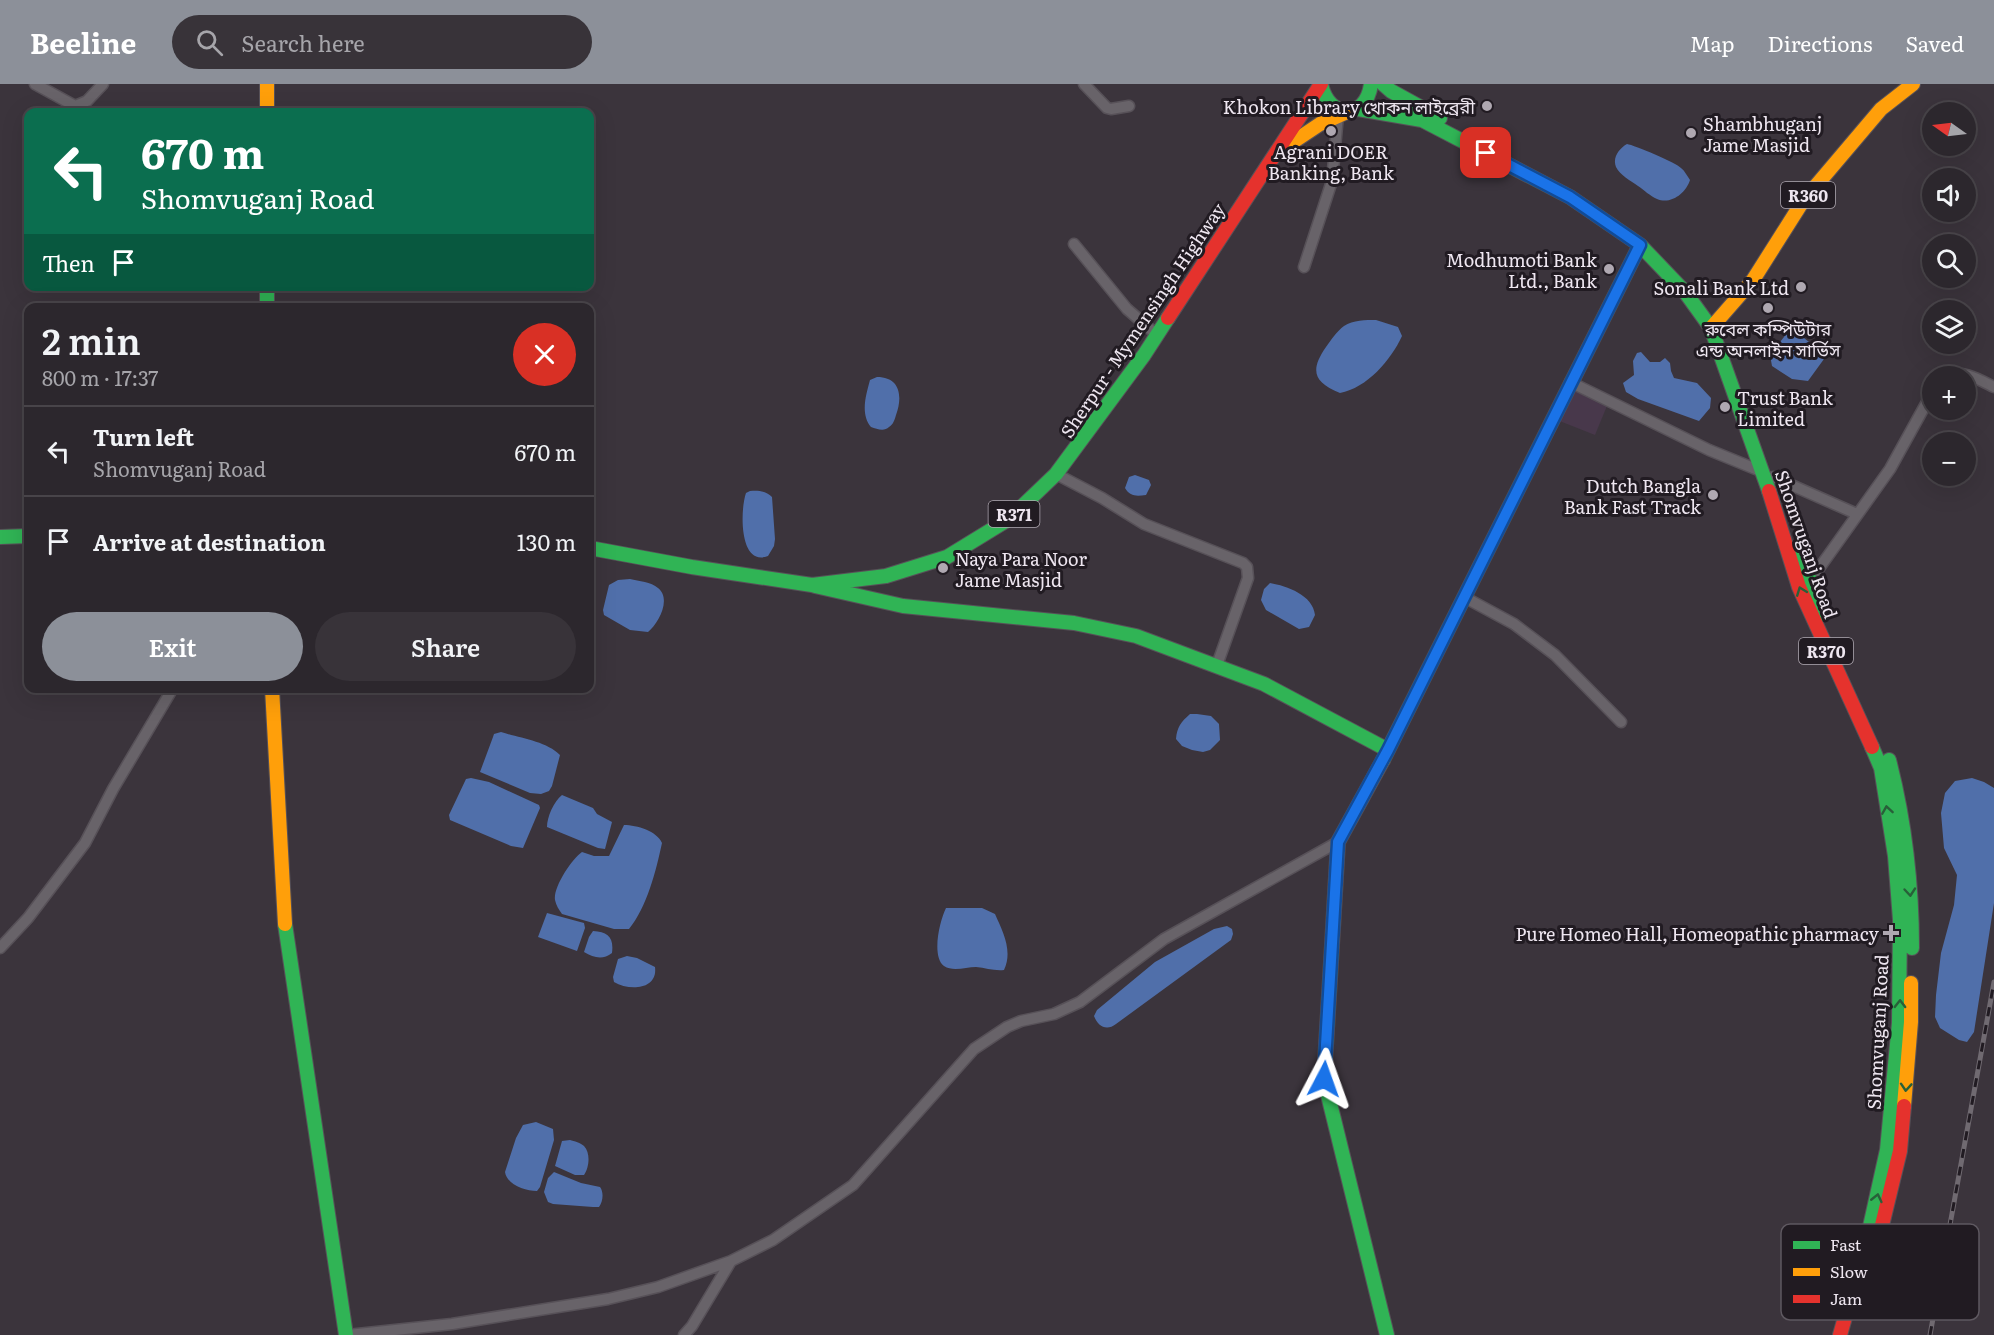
<!DOCTYPE html>
<meta charset="utf-8">
<style>
:root{--surface:#2c272d;--page:#383339;--text:#f1f3f6;--muted:#a6a5aa;--line:#484449;--accent:#8c9099}
body{margin:0;font-family:Literata,"Noto Sans Bengali",serif;background:var(--page);color:var(--text);height:100vh;display:flex;flex-direction:column;font-size:22px;white-space:nowrap}
*{box-sizing:border-box;margin:0}
p{font-size:20px;color:var(--muted)}
.icon{flex:none;width:33px;height:33px;fill:none;stroke:currentColor;stroke-width:2;stroke-linecap:round;stroke-linejoin:round}
.map{position:relative;flex:1;overflow:hidden}
.side{position:absolute;left:24px;top:219px;width:570px;height:390px;display:flex;flex-direction:column;background:var(--surface);border-radius:12px;box-shadow:0 6px 24px #0002,0 0 0 2px var(--line)}
.side>*{flex:none}
.banner{position:absolute;left:24px;top:24px;width:570px;height:183px;border-radius:12px;box-shadow:0 6px 24px #0002,0 0 0 2px var(--line);background:#0b6e4f;color:#fff;overflow:hidden}
.needle{width:39px;rotate:284deg}
.tools{position:absolute;left:1922px;top:18px;display:grid;gap:12px}
.tools a{display:grid;place-items:center;width:54px;height:54px;border-radius:50%;background:var(--surface);box-shadow:0 6px 24px #0002,0 0 0 2px var(--line);font-size:30px}
.pin{position:absolute;display:grid;place-items:center;width:51px;height:51px;color:#fff;margin:-26px;border-radius:12px;box-shadow:0 3px 9px #0006}
.me{position:absolute;width:66px;margin:-33px;rotate:4deg;stroke-linejoin:round;filter:drop-shadow(0 0 4px #0008)}
.turn{display:flex;align-items:center;gap:21px;height:126px;padding:0 18px;font-size:27px}
.turn .icon{width:78px;height:78px;stroke-width:2.5}
.turn b{display:block;font-size:42px;line-height:51px}
.then{display:flex;align-items:center;height:57px;padding:0 18px;background:#0003;gap:12px;font-size:22px}
.round{display:grid;place-items:center;flex:none;width:63px;height:63px;border-radius:32px;background:var(--page)}
.headline{display:flex;align-items:center;justify-content:space-between;height:102px;padding:0 18px}
h1{font-size:36px;font-weight:600;line-height:45px}
.primary-button{display:flex;gap:12px;margin-top:auto;padding:12px 18px}
.primary-button a{flex:1;height:69px;border-radius:36px;background:var(--accent);color:#fff;font-size:24px;font-weight:600;line-height:69px;text-align:center}
.primary-button a+a{background:var(--page);color:var(--text)}
ul{padding:0;list-style:none}
li{display:flex;align-items:center;gap:18px;height:90px;padding:0 18px;border-top:2px solid var(--line)}
li div{flex:1}
li b{display:block;font-size:22px}
li em{font-style:normal}
header{display:flex;align-items:center;gap:36px;box-sizing:border-box;height:84px;padding:0 30px;background:var(--accent);color:#fff}
header strong{font-size:28px}
nav{display:flex;gap:33px;margin-inline-start:auto;font-size:21px}
.search{width:420px;height:54px;background:var(--page);display:flex;align-items:center;gap:15px;box-sizing:border-box;padding:0 21px;border-radius:33px;color:var(--muted);font-size:22px}
.map>svg:first-child{display:block}
.built{fill:#48384b}
.water{fill:#506faa}
.lines{fill:none;stroke-linecap:round;stroke-linejoin:round}
.street-casing{stroke:#575158;stroke-width:13}
.fast-casing{stroke:#575158;stroke-width:16}
.slow-casing{stroke:#575158;stroke-width:16}
.jam-casing{stroke:#575158;stroke-width:16}
.street{stroke:#686369;stroke-width:10}
.fast{stroke:#30b455;stroke-width:14}
.slow{stroke:#ff9f0a;stroke-width:14}
.jam{stroke:#e5322d;stroke-width:14}
.rail-casing{stroke:#706a71;stroke-width:5}
.rail{stroke:#211b22;stroke-width:3;stroke-dasharray:9;stroke-linecap:butt}
.oneway{stroke:#286039}
.route-casing{stroke:#114b97;stroke-width:15}
.route{stroke:#1a73e8;stroke-width:10}
.poi-dot{fill:#afa8b1;stroke:#211b22;stroke-width:2}
.labels{text-anchor:middle;dominant-baseline:central;stroke-width:6;stroke-linejoin:round;paint-order:stroke}
.shield{fill:#211b22;stroke:#b0a9b2;stroke-width:1.5}
.shield-label{font-size:16px;font-weight:bold;fill:#eee6f0}
.poi-label{font-size:18px;fill:#eee6f0;stroke:#211b22;text-anchor:end}
.street-label{font-size:18px;fill:#eee6f0;stroke:#211b22}
.key{fill:#211b22;stroke:#5e5860;stroke-width:1.5}
.key-label{font-size:16px;fill:#eee6f0}
</style>
<header>
<strong>Beeline</strong>
<div class="search"><svg class="icon" aria-label="search" viewBox="0 0 24 24"><circle cx="10" cy="10" r="6"/><path d="M15 15l6 6"/></svg>Search here</div>
<nav><a>Map</a><a>Directions</a><a>Saved</a></nav>
</header>
<div class="map">
<svg width="1994" height="1251" viewBox="0 0 1994 1251">
<rect width="100%" height="100%" fill="#3b343c"/>
<path class="built" d="M1571 299 1609 317 1595 351 1557 336Z"/>
<path class="water" d="M1627 60C1634 61 1677 79 1681 84 1685 87 1687 92 1690 96 1686 109 1671 121 1657 115 1650 112 1644 106 1638 102 1631 97 1620 91 1616 83 1612 73 1620 64 1627 60Z
M1376 236 1398 243 1402 252C1391 276 1367 304 1340 309 1313 298 1310 286 1326 263 1331 256 1337 247 1344 242 1353 236 1366 236 1376 236Z
M1787 249 1804 254 1824 270V275L1808 297 1792 295 1772 282 1770 271Z
M1641 268 1650 278H1660L1665 274 1670 279 1671 287 1674 294 1697 299 1711 314 1710 324 1699 337 1638 315 1626 308 1623 299 1634 291 1633 277 1637 269Z
M877 293C900 293 903 312 896 331 895 335 893 341 889 343 884 348 877 345 871 343 860 330 866 311 870 296Z
M1135 391 1149 396 1151 401 1146 411C1137 412 1130 413 1125 404L1129 393Z
M750 407C758 406 766 407 772 413L775 455 774 462 768 472C739 483 740 426 746 409Z
M630 495C639 497 651 498 658 504 672 515 658 540 648 548L630 546 604 531 603 526 609 501 618 496Z
M1270 499C1287 502 1313 511 1315 531L1309 543 1299 545 1266 526 1261 516 1264 505Z
M1197 630 1211 632 1219 640 1220 656 1210 666 1203 668 1192 666 1182 662 1176 655C1177 643 1181 638 1190 630Z
M501 648C519 654 546 657 560 671L552 702 549 707 541 710 530 709 480 688 493 653 494 650Z
M471 694 489 698 539 721 540 724 523 764 511 762 450 736 449 731 466 695Z
M1972 694 1984 698 1994 704V819L1974 948 1967 958 1959 956 1940 944 1935 933 1936 911 1941 869 1954 821 1957 791 1944 764 1941 729 1945 709 1955 697Z
M562 711 593 724 597 730 612 738 605 765 598 764 547 743C547 733 554 717 562 711Z
M624 741C637 741 657 747 662 759 656 787 647 823 629 845H614L562 830C559 826 556 821 555 816 553 803 572 775 582 768L594 772H609Z
M946 824H982L995 830C1003 848 1013 867 1004 886 994 887 986 884 976 883 966 883 953 888 944 882 931 872 940 836 946 824Z
M547 829 584 839 585 844 577 867 538 853Z
M1227 842 1232 845 1233 850 1231 856 1116 940C1107 947 1098 943 1094 932L1097 926 1155 878 1214 845Z
M593 847C608 848 614 853 612 869 603 876 594 874 584 868L589 853Z
M627 872 637 874 655 883C658 906 629 907 614 898L613 893 618 875Z
M536 1038 553 1045 554 1056 540 1103 537 1107C525 1107 507 1101 505 1088L516 1054 523 1041Z
M570 1056C574 1057 581 1059 584 1062 591 1069 589 1084 584 1091H575L555 1082 562 1057Z
M554 1088 581 1099 600 1103C604 1108 603 1118 599 1123H593L553 1120 548 1118 544 1108 548 1094Z"/>
<g class="lines">
<defs>
<path id="street" d="M35 0 75 22 87 17 103 0
M1084 0 1107 24 1111 25 1129 22
M1074 160 1127 225 1157 251
M1304 183 1332 97 1338 31
M1947 292C1962 285 1980 296 1994 303
M1570 298 1709 366 1763 388
M1056 390 1102 414 1144 440 1243 479 1247 483 1248 494 1217 581
M1773 393 1857 430
M1810 497 1890 385 1932 309
M1464 513 1514 540 1555 571 1621 638
M0 864 28 834 85 759 113 705 173 604
M348 1251 452 1240 608 1215 658 1203 731 1177
M684 1251 692 1242 731 1177 773 1156 853 1101 974 965 1007 943 1021 937 1054 930 1080 918 1164 855 1338 758"/>
<path id="fast" d="M1321 0C1328 35 1366 37 1371 0
M1383 0 1391 7 1440 34
M1358 25 1422 36 1570 113 1640 161 1685 208 1711 244 1769 407
M267 202V224
M0 453 28 452
M590 464 692 483 812 501 886 492 947 473 1009 435 1056 390 1144 271 1168 234
M1801 472 1822 530
M815 502 903 522 1074 539 1136 552 1264 600 1388 666
M1383 676 1640 161
M1889 676C1905 738 1912 800 1912 864
M285 840 346 1251
M1332 861 1324 995 1387 1251
M1867 1156 1887 1066 1899 939 1900 836 1895 772 1881 684 1872 663"/>
<path id="slow" d="M267 0V28
M1287 62 1320 40 1349 27
M1711 244 1753 196 1803 117 1881 25 1913 0
M272 604 285 840
M1332 861 1338 758 1383 676
M1904 1022 1911 938V899"/>
<path id="jam" d="M1168 234 1321 0
M1769 407 1799 503 1872 663
M1875 1170 1900 1067 1904 1022
M1840 1251 1867 1156"/>
</defs>
<use href="#street" class="street-casing"/>
<use href="#fast" class="fast-casing"/>
<use href="#slow" class="slow-casing"/>
<use href="#jam" class="jam-casing"/>
<use href="#street" class="street"/>
<use href="#fast" class="fast"/>
<use href="#slow" class="slow"/>
<use href="#jam" class="jam"/>
<defs>
<path id="rail" d="M1930 1251 1994 898"/>
</defs>
<use href="#rail" class="rail-casing"/>
<use href="#rail" class="rail"/>
</g>
<defs><path id="oneway-chevron" d="M-2-3.5L2.5 0L-2 3.5" fill="none" stroke-width="1.6" stroke-linecap="round" stroke-linejoin="round" transform="scale(1.5)"/></defs>
<g class="oneway">
<use href="#oneway-chevron" transform="translate(1801 507) rotate(-111)"/>
<use href="#oneway-chevron" transform="translate(1887 726) rotate(-99)"/>
<use href="#oneway-chevron" transform="translate(1910 808) rotate(85)"/>
<use href="#oneway-chevron" transform="translate(1900 920) rotate(-89)"/>
<use href="#oneway-chevron" transform="translate(1906 1003) rotate(94)"/>
<use href="#oneway-chevron" transform="translate(1877 1114) rotate(-77)"/>
</g>
<g class="lines">
<defs>
<path id="route" d="M1324 995 1338 758 1388 666 1640 161 1570 113 1486 69"/>
</defs>
<use href="#route" class="route-casing"/>
<use href="#route" class="route"/>
</g>
<g class="poi-dot">
<circle cx="1487" cy="22" r="6"/>
<circle cx="1331" cy="47" r="6"/>
<circle cx="1691" cy="49" r="6"/>
<circle cx="1609" cy="185" r="6"/>
<circle cx="1801" cy="203" r="6"/>
<circle cx="1768" cy="224" r="6"/>
<circle cx="1725" cy="323" r="6"/>
<circle cx="1713" cy="411" r="6"/>
<circle cx="943" cy="484" r="6"/>
<path d="M1888 840h6v6h6v6h-6v6h-6v-6h-6v-6h6z"/>
</g>
<g class="labels">
<g class="shield">
<rect x="1781" y="98" width="54" height="26" rx="4.5"/>
<rect x="988.5" y="417" width="51" height="26" rx="4.5"/>
<rect x="1799" y="554" width="54" height="26" rx="4.5"/>
</g>
<g class="shield-label">
<text x="1808" y="111">R360</text>
<text x="1014" y="430">R371</text>
<text x="1826" y="567">R370</text>
</g>
<g class="poi-label">
<text x="1475" y="22">Khokon Library খোকন লাইব্রেরী</text>
<text x="1703" y="39" text-anchor="start">Shambhuganj<tspan x="1703" dy="21">Jame Masjid</tspan></text>
<text x="1331" y="67" text-anchor="middle">Agrani DOER<tspan x="1331" dy="21">Banking, Bank</tspan></text>
<text x="1597" y="175">Modhumoti Bank<tspan x="1597" dy="21">Ltd., Bank</tspan></text>
<text x="1789" y="203">Sonali Bank Ltd</text>
<text x="1768" y="244" text-anchor="middle">রুবেল কম্পিউটার<tspan x="1768" dy="21">এন্ড অনলাইন সার্ভিস</tspan></text>
<text x="1737" y="313" text-anchor="start">Trust Bank<tspan x="1737" dy="21">Limited</tspan></text>
<text x="1701" y="401">Dutch Bangla<tspan x="1701" dy="21">Bank Fast Track</tspan></text>
<text x="955" y="474" text-anchor="start">Naya Para Noor<tspan x="955" dy="21">Jame Masjid</tspan></text>
<text x="1879" y="849">Pure Homeo Hall, Homeopathic pharmacy</text>
</g>
<g class="street-label">
<text transform="translate(1142 236) rotate(-56)">Sherpur - Mymensingh Highway</text>
<text transform="translate(1807 460) rotate(71)">Shomvuganj Road</text>
<text transform="translate(1877 948) rotate(-87)">Shomvuganj Road</text>
</g>
</g>
<rect x="1781" y="1140" width="198" height="96" rx="9" class="key"/>
<rect x="1793" y="1157" width="27" height="8" fill="#30b455"/>
<rect x="1793" y="1184" width="27" height="8" fill="#ff9f0a"/>
<rect x="1793" y="1211" width="27" height="8" fill="#e5322d"/>
<g class="key-label">
<text x="1830" y="1167">Fast</text>
<text x="1830" y="1194">Slow</text>
<text x="1830" y="1221">Jam</text>
</g>
</svg>
<div class="tools">
<a><svg class="needle" viewBox="-14 -14 28 28"><path d="M0-13l5 13h-10z" fill="#e53935"/><path d="M0 13l5-13h-10z" fill="#a6a5aa"/></svg></a>
<a><svg class="icon" aria-label="sound" viewBox="0 0 24 24"><path d="M4 9h4l5-4v14l-5-4H4zM17 9q2 3 0 6"/></svg></a>
<a><svg class="icon" aria-label="search" viewBox="0 0 24 24"><circle cx="10" cy="10" r="6"/><path d="M15 15l6 6"/></svg></a>
<a><svg class="icon" aria-label="layers" viewBox="0 0 24 24"><path d="M12 4l9 5-9 5-9-5zM3 14l9 5 9-5"/></svg></a>
<a>+</a>
<a>−</a>
</div>
<div class="pin" style="left:1486px;top:69px;background:#d93025"><svg class="icon" aria-label="arrive" viewBox="0 0 24 24"><path d="M6 21V4h12l-3 4 3 4H6"/></svg></div>
<svg class="me" style="left:1324px;top:995px" viewBox="-20 -20 40 40"><path d="M0-17L14 15 0 8-14 15z" fill="#1a73e8" stroke="#fff" stroke-width="4"/></svg>
<div class="banner">
<div class="turn"><svg class="icon" aria-label="left" viewBox="0 0 24 24"><path d="M17 20v-9H6M10 6l-5 5 5 5"/></svg><div><b>670 m</b>Shomvuganj Road</div></div>
<div class="then">Then<svg class="icon" aria-label="arrive" viewBox="0 0 24 24"><path d="M6 21V4h12l-3 4 3 4H6"/></svg></div>
</div>
<section class="side">
<div class="headline"><div><h1>2 min</h1><p>800 m · 17:37</p></div><a class="round" style="background:#d93025;color:#fff"><svg class="icon" aria-label="close" viewBox="0 0 24 24"><path d="M6 6l12 12M18 6L6 18"/></svg></a></div>
<ul>
<li><svg class="icon" aria-label="left" viewBox="0 0 24 24"><path d="M17 20v-9H6M10 6l-5 5 5 5"/></svg><div><b>Turn left</b><p>Shomvuganj Road</p></div><em>670 m</em></li>
<li><svg class="icon" aria-label="arrive" viewBox="0 0 24 24"><path d="M6 21V4h12l-3 4 3 4H6"/></svg><div><b>Arrive at destination</b></div><em>130 m</em></li>
</ul>
<div class="primary-button"><a>Exit</a><a>Share</a></div>
</section>
</div>
